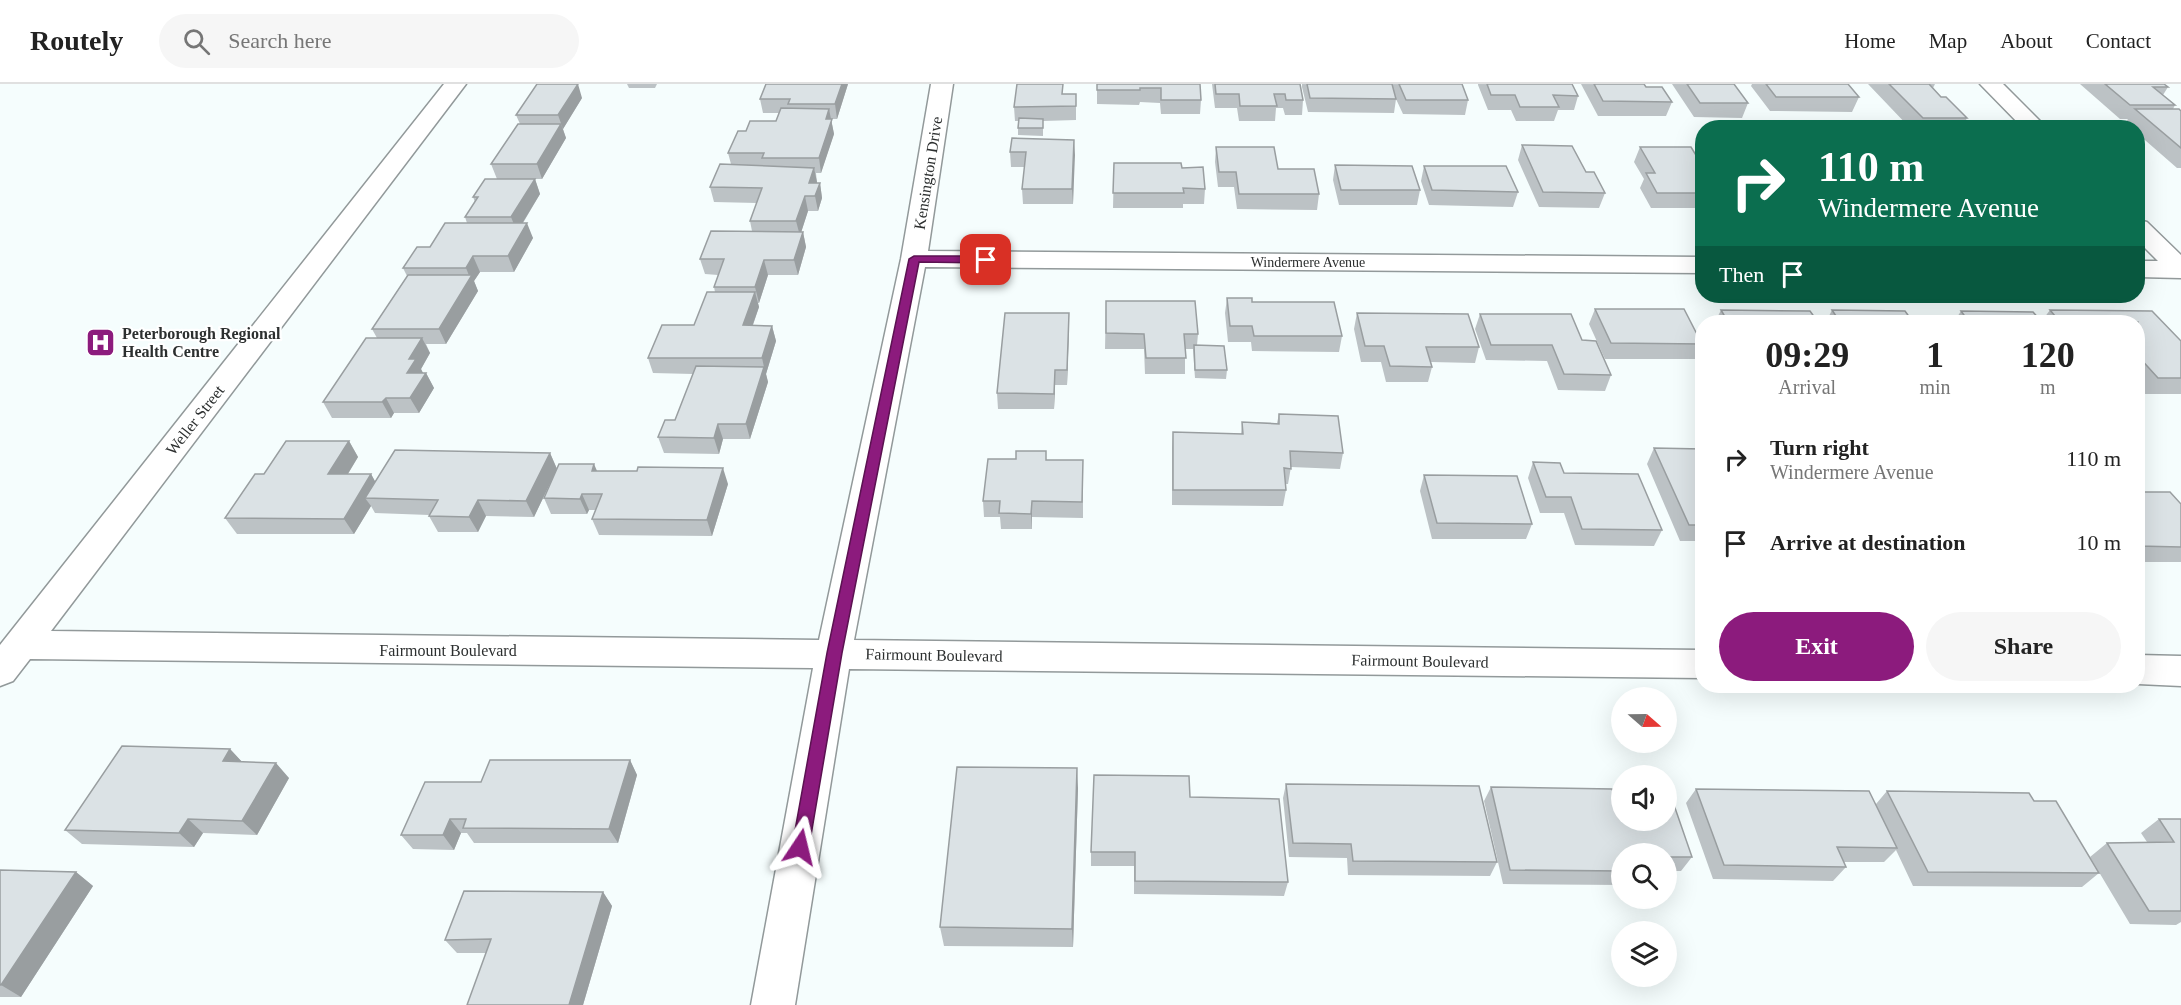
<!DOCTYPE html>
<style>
:root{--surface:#fff;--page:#f6f6f6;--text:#222;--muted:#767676;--line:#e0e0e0;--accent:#8c1b7d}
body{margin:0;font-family:"Times New Roman",serif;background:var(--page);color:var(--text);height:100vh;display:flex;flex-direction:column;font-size:22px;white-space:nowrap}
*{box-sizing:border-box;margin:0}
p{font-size:20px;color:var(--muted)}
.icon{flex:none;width:33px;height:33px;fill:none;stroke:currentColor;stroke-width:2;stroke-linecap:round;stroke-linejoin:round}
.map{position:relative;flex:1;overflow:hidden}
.details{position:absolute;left:1695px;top:231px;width:450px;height:378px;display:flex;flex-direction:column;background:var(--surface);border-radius:24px;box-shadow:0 6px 24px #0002}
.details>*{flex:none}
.hud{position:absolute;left:1695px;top:36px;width:450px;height:183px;border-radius:24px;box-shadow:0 6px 24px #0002;background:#0b6e4f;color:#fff;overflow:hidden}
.needle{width:39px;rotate:110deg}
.fabs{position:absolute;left:1611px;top:603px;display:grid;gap:12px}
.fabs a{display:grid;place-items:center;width:66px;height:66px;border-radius:50%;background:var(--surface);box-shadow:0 6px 24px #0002;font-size:30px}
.pin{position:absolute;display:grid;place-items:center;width:51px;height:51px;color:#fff;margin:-26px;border-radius:12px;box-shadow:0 3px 9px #0006}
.me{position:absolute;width:66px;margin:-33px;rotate:10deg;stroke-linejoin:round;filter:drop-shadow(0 0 4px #0008)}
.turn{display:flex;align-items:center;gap:21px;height:126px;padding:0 24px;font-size:27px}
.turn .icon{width:78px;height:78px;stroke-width:2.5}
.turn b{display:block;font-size:42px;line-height:51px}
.then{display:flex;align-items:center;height:57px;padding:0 24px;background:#0003;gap:12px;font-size:22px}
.eta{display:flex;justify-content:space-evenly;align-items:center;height:102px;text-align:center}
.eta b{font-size:36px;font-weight:600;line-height:42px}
.action{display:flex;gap:12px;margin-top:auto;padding:12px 24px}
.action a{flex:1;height:69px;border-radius:36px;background:var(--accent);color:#fff;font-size:24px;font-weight:600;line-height:69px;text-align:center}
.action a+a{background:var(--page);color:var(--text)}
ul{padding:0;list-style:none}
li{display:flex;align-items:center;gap:18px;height:84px;padding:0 24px}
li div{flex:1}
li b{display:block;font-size:22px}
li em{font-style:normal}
header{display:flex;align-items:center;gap:36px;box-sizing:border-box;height:84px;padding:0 30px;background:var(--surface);border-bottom:2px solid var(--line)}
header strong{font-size:28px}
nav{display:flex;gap:33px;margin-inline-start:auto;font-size:21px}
.search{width:420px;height:54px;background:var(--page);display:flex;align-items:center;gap:15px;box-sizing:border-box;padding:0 21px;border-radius:33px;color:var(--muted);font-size:22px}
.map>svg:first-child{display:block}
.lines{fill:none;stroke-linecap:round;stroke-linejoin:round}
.minor-casing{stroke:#92999a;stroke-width:3}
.minor{fill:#fff;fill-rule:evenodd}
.wall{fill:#bcc2c5}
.shaded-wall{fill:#999ea0}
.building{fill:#dbe2e5;stroke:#999ea0;stroke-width:1.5}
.route{fill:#8c1b7d;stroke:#5b1251;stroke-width:1.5}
.labels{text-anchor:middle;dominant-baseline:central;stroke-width:4.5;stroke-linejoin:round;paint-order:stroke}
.far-street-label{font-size:14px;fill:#2c2f2f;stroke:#fff}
.street-label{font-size:16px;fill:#2c2f2f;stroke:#fff}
.poi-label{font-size:16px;font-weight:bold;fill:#2c2f2f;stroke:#fff;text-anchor:start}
</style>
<header>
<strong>Routely</strong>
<div class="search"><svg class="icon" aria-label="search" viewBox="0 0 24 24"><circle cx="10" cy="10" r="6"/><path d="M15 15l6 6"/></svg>Search here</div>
<nav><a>Home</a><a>Map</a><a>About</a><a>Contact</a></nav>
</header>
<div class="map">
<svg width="2181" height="921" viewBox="0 0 2181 921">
<rect width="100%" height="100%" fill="#f5fdfd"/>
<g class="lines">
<defs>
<path id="minor" d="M444 0H466L51 547 819 556 901 175 931 0H953L928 167 1702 173V189L925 183 854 556 1702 566V594L849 585 795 921H751L813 584 30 575 13 597 0 602V561Z
M1980 0H2003L2047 44H2023Z
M2138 136 2147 138 2181 171V194L2138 193V177H2158L2138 157Z
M2138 571 2181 572V602L2138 600Z"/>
</defs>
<use href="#minor" class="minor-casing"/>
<use href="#minor" class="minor"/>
</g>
<path class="wall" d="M627 0H657L655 4H629Z
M766 0H848L837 35H831L834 50 821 89H816L817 99H820L822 114 818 127H808L801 148H803L806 163 798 191H768L759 219H758L759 223 753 241 772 242 776 257 766 290 768 298 750 355H723L719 370 664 369 658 353 675 336 693 290 653 289 648 274 694 241 715 208 714 203 718 191 705 190 700 175 752 147 750 137 757 119 714 118 710 103 731 80 728 69 776 37 779 29H763L760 15Z
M1097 0H1200L1201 16 1200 30H1161L1160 19 1140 18 1139 21 1097 20Z
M1212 0H1300L1303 16 1302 31H1285L1283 24H1276L1275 37H1239L1237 24H1215Z
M1302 0H1462L1468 16 1465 31 1403 30 1396 15 1394 29 1308 28 1302 3Z
M1478 0H1572L1578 12 1574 26H1558L1554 37H1516L1511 26H1488L1478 1Z
M1581 0H1644L1646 3 1672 18 1666 32H1598Z
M1672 0H1734L1748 19 1742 34 1694 33Z
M1752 0H1848L1859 13 1852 28 1770 27 1751 2Z
M1868 0H1935L1933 4 1941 13 1967 34 1962 44H1910Z
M2080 0H2164L2168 3 2163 11 2175 21 2173 25 2181 27V84H2177L2138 50V44H2130L2125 39 2128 35H2120Z
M1064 10H1076V36L1043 37V52L1018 51V37H1015L1014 23Z
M582 14 563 45 566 54 542 95H535L540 110 523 139 533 154 514 188H480L474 197 478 207 446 260H426L430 269 421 285 423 289H426L434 304 419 329H394L391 334H332L323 318 377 254 372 245 407 192 403 184 430 163 467 139 465 133 475 118 473 113 497 95 491 80 520 40 516 31Z
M1074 56 1073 120H1023L1022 105 1025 83H1011L1010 68Z
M1522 61 1586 88 1605 109 1599 124 1539 123 1518 76Z
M1216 63 1278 85 1319 110 1317 126 1237 125 1234 103H1218L1215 78Z
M1640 63 1702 81V124H1651L1640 104 1644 95 1634 78Z
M1114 79 1182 84 1205 105 1204 120H1183V124H1113Z
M1335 81 1420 106 1417 121H1339L1333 96Z
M1424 82 1518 108 1513 123 1429 121 1421 97Z
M1227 214 1252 218 1342 252 1339 268 1252 267 1251 258H1228L1225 229Z
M1106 217 1198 250 1197 261 1227 286 1226 295 1195 294 1193 265H1185V290H1145L1144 265H1105Z
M1595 225 1702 260 1695 275H1605L1589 240Z
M1721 226 1818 238H1715Z
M1832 226 1913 238H1826Z
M2050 226 2152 227 2181 257V310H2145L2138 301V238H1954L1961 227 2033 228 2041 238Z
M1069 229 1067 301H1055L1054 325H998L997 309Z
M1357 229 1479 263 1475 279 1431 278 1432 283 1428 298H1386L1381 278H1361L1354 245Z
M1480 230 1582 256 1611 291 1605 307 1558 306 1547 277 1486 276 1475 245Z
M1279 330 1343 369 1340 385 1291 383 1288 400H1285L1286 406 1283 422 1172 421V364L1173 348 1241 350 1242 338 1277 339Z
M349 357 358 373 348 390H371L375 398 550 369 557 385 597 387 728 400 712 452 599 451 592 435 596 426H589L587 430H551L544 414 551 397 534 433 486 432 478 448H438L429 432V431L375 429 371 422 354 450H237L225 434 264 390Z
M1654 364 1702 365V457H1680L1647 380Z
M1046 376H1083V434L1032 433V445H1001L1000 433H984L983 417Z
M1533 378 1564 389 1662 446 1654 462 1575 461 1564 429H1540L1528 394Z
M1424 391 1532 440 1526 455H1432L1420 407Z
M2138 408 2181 420V478H2138Z
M230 665 242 678 289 694 257 751 203 749 194 763 82 760 65 746Z
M630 676 637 691 618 759H474L467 749H461L454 766 413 765 401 751 481 698Z
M1286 700 1497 778 1490 792 1348 791 1347 774 1289 773 1283 714Z
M1491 703 1618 721 1692 773 1681 787H1666V770H1622V801L1503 800 1484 717Z
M1078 704 1073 863 944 862 940 843Z
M1696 705 1876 720 1887 707 2034 717 2099 789 2082 803 1913 802 1896 766 1884 778H1844L1846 783 1833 797 1713 795 1686 719Z
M1190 713 1288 798 1284 812 1134 810V782H1091V768Z
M2159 735H2181V838L2176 841 2130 840 2090 773 2107 759 2147 758 2141 749Z
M0 786 76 788 93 802 21 913H0Z
M603 808 612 822 583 921H467L486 869H457L445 856Z"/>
<path class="shaded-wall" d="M578 0 582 14 563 45 558 31Z
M842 0H848L837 35 835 20Z
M829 25 834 50 821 89 819 74 826 35Z
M561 40 566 54 542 95 537 80Z
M1074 56 1075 71 1073 120 1072 105Z
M814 84 817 98 813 112 809 99Z
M535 95 540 110 517 148 511 133Z
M820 99 822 114 818 127 815 112Z
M805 112 808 127 800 152 796 137Z
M527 139 533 154 514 188 508 172Z
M803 148 806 163 798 191 794 176Z
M473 172 480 188 474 197 478 207 446 260 439 245 470 194 466 184Z
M764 176 768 191 759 219 755 203Z
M755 208 759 223 747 257 743 241Z
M1069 229V245L1067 301V286Z
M772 242 776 257 766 290 768 298 750 355 746 340 764 283 762 274Z
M422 254 430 269 421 285 424 291 407 289 409 275Z
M1055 286V301L1054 325V310Z
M426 289 434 304 419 329 410 314Z
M386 314 394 329 391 334 382 318Z
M718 340 723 355 719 370 714 354Z
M349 357 358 373 338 406 328 390Z
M550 369 557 385 534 433 526 417Z
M594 380 601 396 592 387Z
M723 384 728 400 712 452 707 436Z
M371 390 380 406 365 414 371 422 354 450 344 435Z
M582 410 589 426 587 430 580 415Z
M478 416 486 432 478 448 469 433Z
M1032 417V445L1031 430Z
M230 665 244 680 223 677Z
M630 676 637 691 618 759 609 745Z
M276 679 289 694 257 751 242 737Z
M1077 684 1078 704 1073 863 1072 845Z
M188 735 203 749 194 763 179 749Z
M450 735 461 749 454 766 443 751Z
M76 788 93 802 21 913 1 901Z
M603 808 612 822 583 921H569Z"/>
<path class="building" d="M537 0H578L558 31H516Z
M766 0H842L835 20H788L790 15H760Z
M1017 0H1063L1062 10H1076V22L1014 23Z
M1097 0H1200L1201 16H1161V4H1140V6H1097Z
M1215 0H1300L1303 16H1286L1285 10H1274L1277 22H1240L1239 10H1216Z
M1307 0H1392L1396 15 1310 14Z
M1399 0H1462L1468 16H1406Z
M1487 0H1572L1578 12 1553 11 1559 23H1520L1515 11H1491Z
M1594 0H1644L1646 3H1662L1672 18 1603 17Z
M1687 0H1734L1748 19H1700Z
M1766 0H1848L1859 13H1776Z
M1889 0H1929L1941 13H1946L1967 34H1923Z
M2105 0H2164L2168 3H2153L2175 21H2130Z
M781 24 829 25 826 35H832L819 74H762L764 69H728L738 47H746L750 37H776Z
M2135 25H2179L2181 27V64Z
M1019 34 1043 35V44H1018Z
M518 40H561L537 80H491Z
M1012 54 1074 56 1072 105H1022L1026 68H1010Z
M1522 61 1572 62 1586 88H1594L1605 109 1543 108Z
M1216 63H1274L1278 85H1314L1319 110H1239L1236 88H1219Z
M1640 63H1691L1702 81V109H1657L1646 89H1655Z
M1114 79H1181L1182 84 1203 83 1205 105 1183 104 1184 109H1113Z
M720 80 814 84 809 99H820L815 112H805L796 137H750L762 104 710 103Z
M1335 81 1412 82 1420 106H1341Z
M1424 82H1506L1518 108 1432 106Z
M485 95H535L511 133H465L478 113H473Z
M445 139H527L508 172H473L466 184H403L417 163H430Z
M711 147 803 148 794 176H764L755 203H714L724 175H700Z
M408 191H472L439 245H372Z
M707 208H755L743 241 772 242 762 274H648L662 241H694Z
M1227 214H1252V218H1334L1342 252H1254L1252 242H1230Z
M1106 217H1195L1198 250H1184L1186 274H1146L1144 250 1106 249Z
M1595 225H1684L1702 260 1611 259Z
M1721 226 1810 227 1818 238H1728Z
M1832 226 1905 227 1913 238H1840Z
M2050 226 2152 227 2181 257V294H2158L2138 272V238H2060Z
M1961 227 2033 228 2042 238H1969Z
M1005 229H1069L1067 286H1055L1054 310 997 309Z
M1357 229 1468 230 1479 263H1426L1432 283 1390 282 1384 262H1365Z
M1480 230H1571L1582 256 1596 257 1611 291 1564 290 1552 261H1491Z
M366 254H422L409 275H416L407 289H426L410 314H386L382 318H323Z
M1194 261 1224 262 1227 286H1195Z
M696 282 764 283 746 340H718L714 354 658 353 665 336H675Z
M1279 330 1338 332 1343 369 1290 367 1291 385 1284 384 1286 406H1173V348L1243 350 1242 338 1279 340Z
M286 357H349L328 390H371L344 435 225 434 255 390H264Z
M1654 364 1702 365V441H1689Z
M395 366 550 369 526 417 478 416 469 433 429 432 438 416 365 414Z
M1016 367H1046V376H1083L1082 418 1032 417 1031 430 999 429 1000 417H983L988 375H1016Z
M1533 378 1560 379 1564 389 1638 390 1662 446 1582 445 1571 413H1546Z
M559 380H594L592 387H637L638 383 723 384 707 436 592 435 602 410H582L580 415 544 414Z
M1424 391 1517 392 1532 440 1437 439Z
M2138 408H2170L2181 420V463L2138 462Z
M122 662 230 665 223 677 276 679 242 737 188 735 179 749 65 746Z
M490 676H630L609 745 463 744 466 735H450L443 751H401L425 698H481Z
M957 683 1077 684 1072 845 940 843Z
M1094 691 1189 692 1190 713 1279 715 1288 798 1135 797V768H1091Z
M1286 700 1479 702 1497 778 1353 777 1351 760 1293 759Z
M1491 703 1612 705 1618 721H1622V736H1666V721H1674L1692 773H1666V770H1622V787L1510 786Z
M1696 705 1869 707 1897 764 1837 763 1846 783 1724 781Z
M1887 707 2029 709 2034 717H2056L2099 789 1928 788Z
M2159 735H2181V827H2149L2107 759 2174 758Z
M0 786 76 788 1 901H0Z
M464 807 603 808 569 921H467L491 855 445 856Z"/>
<path class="route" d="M914 172H986L991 176 986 179 919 178 842 569 809 763 806 769 800 771 794 769 792 763 827 569 909 175Z"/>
<defs>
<symbol id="hospital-square" viewBox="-11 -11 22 22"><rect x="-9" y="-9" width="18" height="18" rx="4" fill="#8c1b7d" stroke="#fff"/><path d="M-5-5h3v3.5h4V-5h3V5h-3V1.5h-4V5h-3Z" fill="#fff"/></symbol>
</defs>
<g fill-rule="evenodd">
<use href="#hospital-square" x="84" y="242" width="33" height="33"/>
</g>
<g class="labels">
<g class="far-street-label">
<text x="1308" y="178">Windermere Avenue</text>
</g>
<g class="street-label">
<text transform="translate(928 89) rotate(-81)">Kensington Drive</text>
<text transform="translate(195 336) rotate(-52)">Weller Street</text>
<text x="448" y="566">Fairmount Boulevard</text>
<text transform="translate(934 571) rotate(1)">Fairmount Boulevard</text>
<text transform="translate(1420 577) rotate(1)">Fairmount Boulevard</text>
</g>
<g class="poi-label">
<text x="122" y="249">Peterborough Regional<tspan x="122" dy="18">Health Centre</tspan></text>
</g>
</g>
</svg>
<div class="fabs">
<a><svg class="needle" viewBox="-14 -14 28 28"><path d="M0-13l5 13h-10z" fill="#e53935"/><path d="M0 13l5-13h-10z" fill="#767676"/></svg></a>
<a><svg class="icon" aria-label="sound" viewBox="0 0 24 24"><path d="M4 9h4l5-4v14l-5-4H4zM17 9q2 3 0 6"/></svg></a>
<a><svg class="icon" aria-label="search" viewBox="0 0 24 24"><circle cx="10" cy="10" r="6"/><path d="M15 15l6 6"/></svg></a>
<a><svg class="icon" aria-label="layers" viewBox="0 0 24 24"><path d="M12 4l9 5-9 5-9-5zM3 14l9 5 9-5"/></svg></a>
</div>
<div class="pin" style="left:986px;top:176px;background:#d93025"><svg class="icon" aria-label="arrive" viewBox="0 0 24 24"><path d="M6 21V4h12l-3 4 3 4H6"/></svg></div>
<svg class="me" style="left:800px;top:763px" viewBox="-20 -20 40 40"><path d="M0-17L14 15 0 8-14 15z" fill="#8c1b7d" stroke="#fff" stroke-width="4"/></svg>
<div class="hud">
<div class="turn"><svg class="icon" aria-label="right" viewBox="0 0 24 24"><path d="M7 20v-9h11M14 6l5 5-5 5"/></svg><div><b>110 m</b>Windermere Avenue</div></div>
<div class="then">Then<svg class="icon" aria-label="arrive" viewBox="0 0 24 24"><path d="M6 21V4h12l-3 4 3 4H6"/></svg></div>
</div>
<section class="details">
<div class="eta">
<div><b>09:29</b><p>Arrival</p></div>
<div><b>1</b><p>min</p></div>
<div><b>120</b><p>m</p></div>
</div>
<ul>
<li><svg class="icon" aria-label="right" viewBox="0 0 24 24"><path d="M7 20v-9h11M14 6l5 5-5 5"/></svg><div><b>Turn right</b><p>Windermere Avenue</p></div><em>110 m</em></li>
<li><svg class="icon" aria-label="arrive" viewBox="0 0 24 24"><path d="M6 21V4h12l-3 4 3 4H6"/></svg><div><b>Arrive at destination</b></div><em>10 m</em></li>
</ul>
<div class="action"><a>Exit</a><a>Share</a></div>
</section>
</div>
